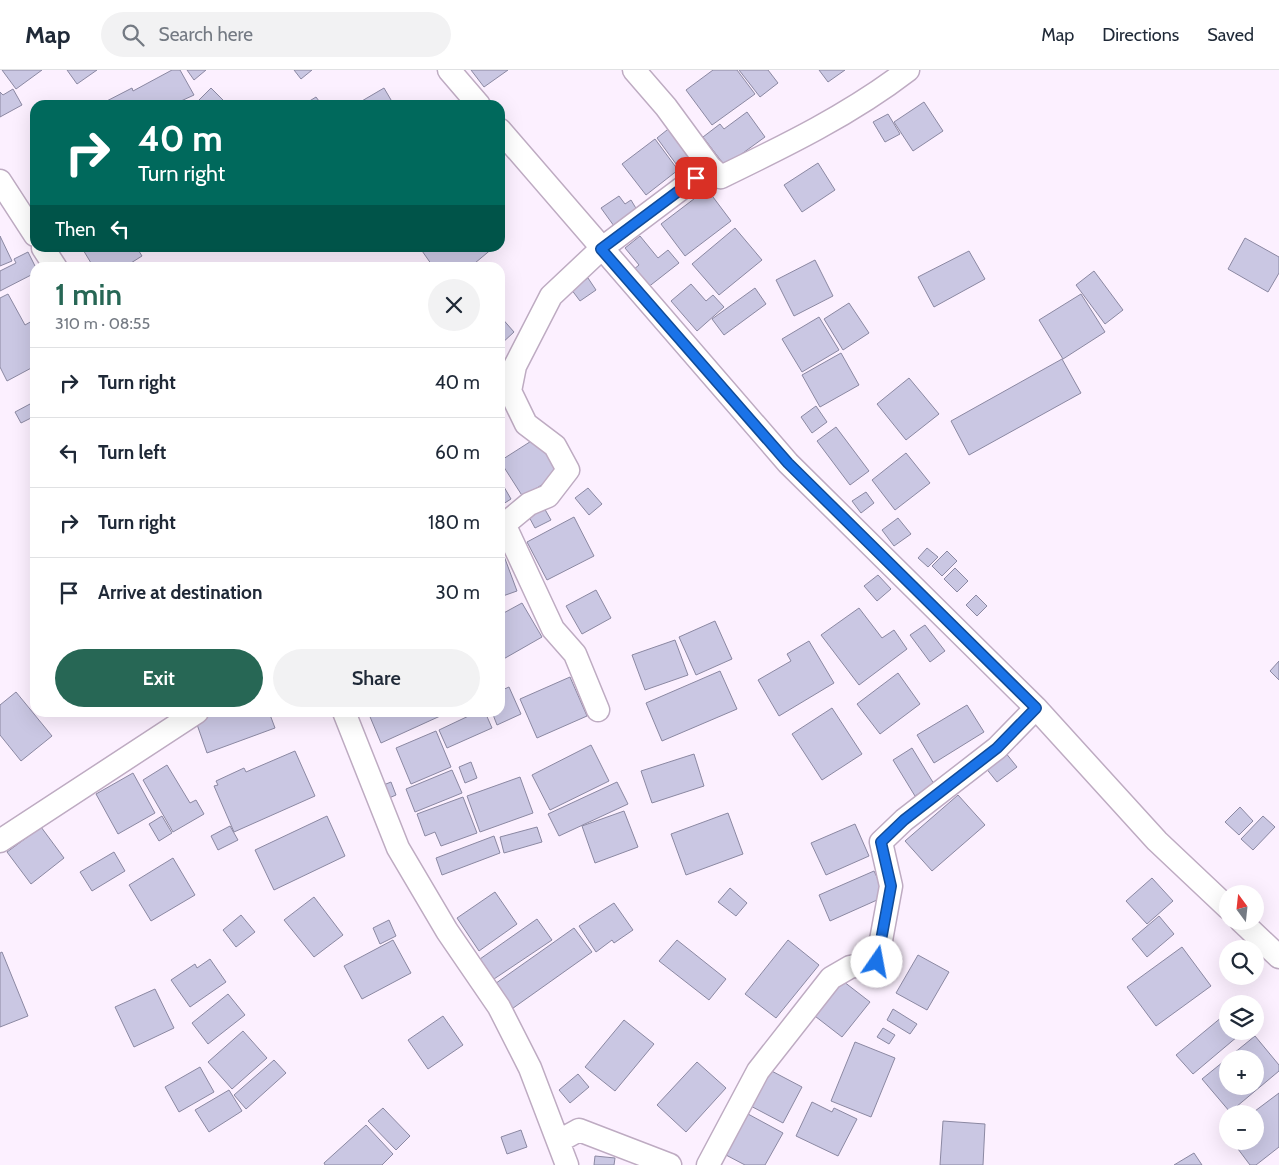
<!DOCTYPE html>
<meta charset="utf-8">
<style>
:root{--surface:#fff;--page:#f2f2f3;--text:#1f2937;--muted:#747a83;--line:#e0e1e3;--accent:#276755}
body{margin:0;font-family:Cabin,sans-serif;background:var(--page);color:var(--text);height:100vh;display:flex;flex-direction:column;font-size:19px;white-space:nowrap}
*{box-sizing:border-box;margin:0}
p{font-size:16px;color:var(--muted)}
.icon{flex:none;width:28px;height:28px;fill:none;stroke:currentColor;stroke-width:2;stroke-linecap:round;stroke-linejoin:round}
.map{position:relative;flex:1;overflow:hidden}
.drawer{position:absolute;left:30px;top:192px;width:475px;height:455px;display:flex;flex-direction:column;background:var(--surface);border-radius:15px;box-shadow:0 5px 20px #0002}
.drawer>*{flex:none}
.top-card{position:absolute;left:30px;top:30px;width:475px;height:152px;border-radius:15px;box-shadow:0 5px 20px #0002;background:#00695c;color:#fff;overflow:hidden}
.needle{width:32px;rotate:345deg}
.tools{position:absolute;left:1219px;top:815px;display:grid;gap:10px}
.tools a{display:grid;place-items:center;width:45px;height:45px;border-radius:50%;background:var(--surface);box-shadow:0 5px 20px #0002;font-size:25px}
.pin{position:absolute;display:grid;place-items:center;width:42px;height:42px;color:#fff;margin:-21px;border-radius:10px;box-shadow:0 2px 8px #0006}
.me{position:absolute;width:55px;margin:-28px;rotate:12deg;stroke-linejoin:round;filter:drop-shadow(0 0 4px #0008)}
.turn{display:flex;align-items:center;gap:18px;height:105px;padding:0 25px;font-size:22px}
.turn .icon{width:65px;height:65px;stroke-width:2.5}
.turn b{display:block;font-size:35px;line-height:42px}
.then{display:flex;align-items:center;height:48px;padding:0 25px;background:#0003;gap:10px;font-size:19px}
.round{display:grid;place-items:center;flex:none;width:52px;height:52px;border-radius:26px;background:var(--page)}
.headline{display:flex;align-items:center;justify-content:space-between;height:85px;padding:0 25px}
h1{font-size:30px;font-weight:600;line-height:38px;color:var(--accent)}
.button{display:flex;gap:10px;margin-top:auto;padding:10px 25px}
.button a{flex:1;height:58px;border-radius:30px;background:var(--accent);color:#fff;font-size:20px;font-weight:600;line-height:58px;text-align:center}
.button a+a{background:var(--page);color:var(--text)}
ul{padding:0;list-style:none}
li{display:flex;align-items:center;gap:15px;height:70px;padding:0 25px;border-top:1px solid var(--line)}
li div{flex:1}
li b{display:block;font-size:19px}
li em{font-style:normal}
header{display:flex;align-items:center;gap:30px;box-sizing:border-box;height:70px;padding:0 25px;background:var(--surface);border-bottom:1px solid var(--line)}
header strong{font-size:24px}
nav{display:flex;gap:28px;margin-inline-start:auto;font-size:18px}
.search{width:350px;height:45px;background:var(--page);display:flex;align-items:center;gap:12px;box-sizing:border-box;padding:0 18px;border-radius:28px;color:var(--muted);font-size:19px}
.map>svg:first-child{display:block}
.building{fill:#cac7e3;stroke:#8b88a2;fill-rule:evenodd}
.lines{fill:none;stroke-linecap:round;stroke-linejoin:round}
.street-casing{stroke:#beabc2;stroke-width:25}
.street{stroke:#fff;stroke-width:22}
.route-casing{stroke:#114b97;stroke-width:12}
.route{stroke:#1a73e8;stroke-width:9}
</style>
<header>
<strong>Map</strong>
<div class="search"><svg class="icon" aria-label="search" viewBox="0 0 24 24"><circle cx="10" cy="10" r="6"/><path d="M15 15l6 6"/></svg>Search here</div>
<nav><a>Map</a><a>Directions</a><a>Saved</a></nav>
</header>
<div class="map">
<svg width="1279" height="1095" viewBox="0 0 1279 1095">
<rect width="100%" height="100%" fill="#fcf0ff"/>
<path class="building" d="M2 0H42L16 19Z
M67 0H97L77 14Z
M172 0H180L194 25 181 31 183 35H99L132 18 133 21Z
M187 0H206L194 10Z
M294 0H312L301 9Z
M471 0H508L484 17Z
M713 0H737L755 24 712 55 686 20Z
M739 0H768L778 13 760 27Z
M819 0H845L828 12Z
M211 18 228 35H194Z
M384 18 394 35H355Z
M13 19 22 35 0 47V22L3 25Z
M316 27 322 35H303Z
M924 32 943 61 913 81 894 52Z
M747 42 765 67 725 96 703 67 720 54 724 59Z
M888 44 900 64 885 72 873 52Z
M672 56 695 85 679 98 657 68Z
M655 69 678 100 646 125 622 94Z
M818 93 835 120 802 142 784 115Z
M707 119 731 151 685 186 661 154Z
M619 126 625 134 631 130 637 140 614 156 601 138Z
M735 158 762 190 719 225 692 194Z
M0 166 12 191 0 196Z
M640 166 658 188 668 180 679 193 647 218 633 200 639 195 625 178Z
M1245 168 1279 187V203L1268 222 1228 199Z
M82 178H137L142 186 123 198H94Z
M420 178H493L469 198H434Z
M969 181 985 209 934 237 918 207Z
M28 182 36 198 35 203 0 221V201L16 193 14 189Z
M815 190 833 226 794 246 776 210Z
M1094 201 1123 240 1105 254 1076 215Z
M588 208 596 220 580 231 571 219Z
M691 214 706 231 713 225 724 237 697 261 671 231Z
M755 218 766 234 724 265 712 249Z
M8 224 25 255 32 251 35 256V296L7 311 0 297V228Z
M1081 224 1105 262 1063 289 1039 250Z
M849 233 869 263 843 280 824 249Z
M500 246 514 262 500 275Z
M819 247 839 280 802 302 782 269Z
M841 283 859 315 820 337 802 305Z
M1062 289 1081 323 969 385 951 351Z
M909 308 939 344 906 370 877 334Z
M30 334 35 346 21 353 15 342Z
M816 336 827 352 812 363 801 347Z
M836 357 869 401 850 415 817 371Z
M536 368 560 403 523 427 500 391Z
M906 383 930 413 895 440 872 410Z
M500 410 511 429 500 436Z
M588 418 602 434 589 445 575 428Z
M866 422 874 433 861 443 852 431Z
M543 436 551 450 535 458 528 445Z
M574 447 594 486 547 510 527 472Z
M898 448 911 464 894 476 882 460Z
M927 478 938 487 928 497 918 488Z
M947 481 957 491 942 506 932 496Z
M504 486 517 521 500 527V488Z
M955 498 968 511 957 522 944 509Z
M878 505 891 519 877 531 864 516Z
M596 520 611 548 582 564 566 536Z
M976 525 987 536 977 546 966 535Z
M522 533 542 567 500 591V545Z
M859 538 882 568 894 560 907 579 859 615 821 565Z
M715 551 732 589 696 605 679 567Z
M925 555 945 581 930 592 910 565Z
M675 570 688 605 645 620 632 585Z
M809 571 834 613 779 646 758 610 791 591 787 584Z
M1279 591V610L1270 601Z
M720 601 737 639 662 671 646 633Z
M898 603 920 634 880 664 857 634Z
M570 607 587 646 537 668 520 629Z
M509 617 521 644 497 655 492 642H500V621Z
M16 622 52 666 21 691 0 665V635Z
M967 635 984 662 934 693 917 665Z
M832 638 862 684 822 710 792 664Z
M269 642 275 658 207 683 193 643Z
M368 642H449L381 673Z
M477 642H485L492 658 447 678 439 660Z
M436 661 451 697 411 714 396 678Z
M591 675 609 711 550 740 532 705Z
M912 678 934 714 915 726 893 690Z
M295 681 315 726 234 762 214 716 218 715 216 711 244 698 246 702Z
M1005 682 1017 697 997 712 985 697Z
M694 684 704 716 652 733 641 701Z
M471 692 477 708 465 713 459 697Z
M167 695 190 733 196 730 204 744 173 762 143 710Z
M452 700 462 723 415 742 406 719Z
M133 703 155 743 118 764 96 724Z
M520 707 533 743 480 762 467 726Z
M391 712 396 725 382 731 376 718Z
M617 712 628 734 559 766 548 744Z
M958 725 985 755 932 801 905 771Z
M463 727 477 763 441 776 435 762 425 766 417 744Z
M1240 737 1253 751 1239 765 1225 752Z
M624 741 638 777 595 793 582 756Z
M728 743 743 784 686 805 671 764Z
M162 746 172 763 159 771 149 754Z
M327 746 345 786 274 820 255 780Z
M1263 746 1275 757 1253 780 1241 769Z
M855 754 869 786 826 805 811 773Z
M230 756 238 770 218 780 211 766Z
M41 757 64 788 31 814 7 782Z
M537 757 542 772 504 783 500 767Z
M494 766 500 783 442 805 436 788Z
M114 782 125 801 92 821 80 802Z
M173 788 195 825 151 851 129 815Z
M874 801 886 826 830 851 819 825Z
M1152 808 1173 831 1147 854 1126 831Z
M730 818 747 833 736 846 718 832Z
M495 822 517 854 479 881 457 848Z
M314 827 343 865 314 887 284 850Z
M614 833 633 860 614 873 612 870 596 882 579 856Z
M241 845 255 862 236 877 223 860Z
M1159 846 1174 864 1147 887 1132 869Z
M537 849 552 870 494 909 480 889Z
M389 850 396 866 380 874 373 858Z
M574 858 592 882 509 941 492 916Z
M393 870 411 903 362 929 344 896Z
M677 870 726 909 709 930 659 891Z
M788 870 819 895 776 948 745 924Z
M1182 877 1211 916 1156 956 1127 917Z
M2 882 28 946 0 957V883Z
M918 885 949 902 927 940 896 923Z
M210 889 226 912 190 937 171 910 195 894 197 898Z
M839 908 870 932 842 967 811 943Z
M155 919 174 958 134 977 115 937Z
M228 924 245 945 208 974 192 953Z
M893 939 917 954 910 964 887 950Z
M1228 942V961H1244L1193 1004 1176 985Z
M443 946 463 975 428 999 408 970Z
M624 950 654 974 615 1021 585 997Z
M883 958 895 965 889 974 877 967Z
M243 961 267 988 232 1019 208 992Z
M1255 966 1279 995V1001L1230 1042 1202 1009ZM1228 989H1255V1016H1228Z
M855 972 895 988 871 1047 831 1031Z
M274 990 286 1003 246 1039 234 1025Z
M697 992 726 1018 686 1062 657 1035Z
M200 997 214 1022 179 1042 165 1017Z
M764 997 802 1017 783 1053 745 1033Z
M578 1004 589 1017 570 1033 559 1020Z
M229 1020 242 1041 209 1062 195 1040Z
M1279 1023V1077L1256 1095H1250L1232 1071H1255V1044H1251Z
M812 1032 832 1042 834 1038 857 1049 838 1086 796 1066Z
M383 1038 410 1066 396 1080 368 1051Z
M748 1044 783 1063 765 1095H745L726 1085Z
M943 1051 985 1054 983 1095H940Z
M366 1055 393 1084 382 1095H325L324 1093Z
M521 1060 527 1077 507 1084 501 1067Z
M1194 1083 1202 1095H1174Z
M595 1086 615 1088 614 1095H594Z"/>
<g class="lines">
<defs>
<path id="street" d="M449 0 479 35
M634 0 666 37 710 97
M500 60 788 393 1036 638 1157 771 1228 838
M0 111 35 165
M43 178 56 198
M505 456 553 559 575 584 598 640
M500 458 529 434 548 426 568 400 555 376 526 354 510 321 515 296 551 226 601 179 710 97 721 107C785 76 851 44 908 0
M344 642 398 778 447 861 499 937 530 998 567 1095
M0 771 197 642
M1241 851 1279 887
M559 1071 579 1060 670 1095
M708 1095 758 1001 831 908 850 897 877 892 891 816 881 772 904 750 997 678 1036 638"/>
</defs>
<use href="#street" class="street-casing"/>
<use href="#street" class="street"/>
</g>
<g class="lines">
<defs>
<path id="route" d="M696 108 601 179 788 393 1036 638 997 678 904 750 881 772 891 816 877 892"/>
</defs>
<use href="#route" class="route-casing"/>
<use href="#route" class="route"/>
</g>
</svg>
<div class="tools">
<a><svg class="needle" viewBox="-14 -14 28 28"><path d="M0-13l5 13h-10z" fill="#e53935"/><path d="M0 13l5-13h-10z" fill="#747a83"/></svg></a>
<a><svg class="icon" aria-label="search" viewBox="0 0 24 24"><circle cx="10" cy="10" r="6"/><path d="M15 15l6 6"/></svg></a>
<a><svg class="icon" aria-label="layers" viewBox="0 0 24 24"><path d="M12 4l9 5-9 5-9-5zM3 14l9 5 9-5"/></svg></a>
<a>+</a>
<a>−</a>
</div>
<div class="pin" style="left:696px;top:108px;background:#d93025"><svg class="icon" aria-label="arrive" viewBox="0 0 24 24"><path d="M6 21V4h12l-3 4 3 4H6"/></svg></div>
<svg class="me" style="left:877px;top:892px" viewBox="-20 -20 40 40"><circle r="19" fill="#fff"/><path d="M0-13L10 11 0 6-10 11z" fill="#1a73e8"/></svg>
<div class="top-card">
<div class="turn"><svg class="icon" aria-label="right" viewBox="0 0 24 24"><path d="M7 20v-9h11M14 6l5 5-5 5"/></svg><div><b>40 m</b>Turn right</div></div>
<div class="then">Then<svg class="icon" aria-label="left" viewBox="0 0 24 24"><path d="M17 20v-9H6M10 6l-5 5 5 5"/></svg></div>
</div>
<section class="drawer">
<div class="headline"><div><h1>1 min</h1><p>310 m · 08:55</p></div><a class="round"><svg class="icon" aria-label="close" viewBox="0 0 24 24"><path d="M6 6l12 12M18 6L6 18"/></svg></a></div>
<ul>
<li><svg class="icon" aria-label="right" viewBox="0 0 24 24"><path d="M7 20v-9h11M14 6l5 5-5 5"/></svg><div><b>Turn right</b></div><em>40 m</em></li>
<li><svg class="icon" aria-label="left" viewBox="0 0 24 24"><path d="M17 20v-9H6M10 6l-5 5 5 5"/></svg><div><b>Turn left</b></div><em>60 m</em></li>
<li><svg class="icon" aria-label="right" viewBox="0 0 24 24"><path d="M7 20v-9h11M14 6l5 5-5 5"/></svg><div><b>Turn right</b></div><em>180 m</em></li>
<li><svg class="icon" aria-label="arrive" viewBox="0 0 24 24"><path d="M6 21V4h12l-3 4 3 4H6"/></svg><div><b>Arrive at destination</b></div><em>30 m</em></li>
</ul>
<div class="button"><a>Exit</a><a>Share</a></div>
</section>
</div>
